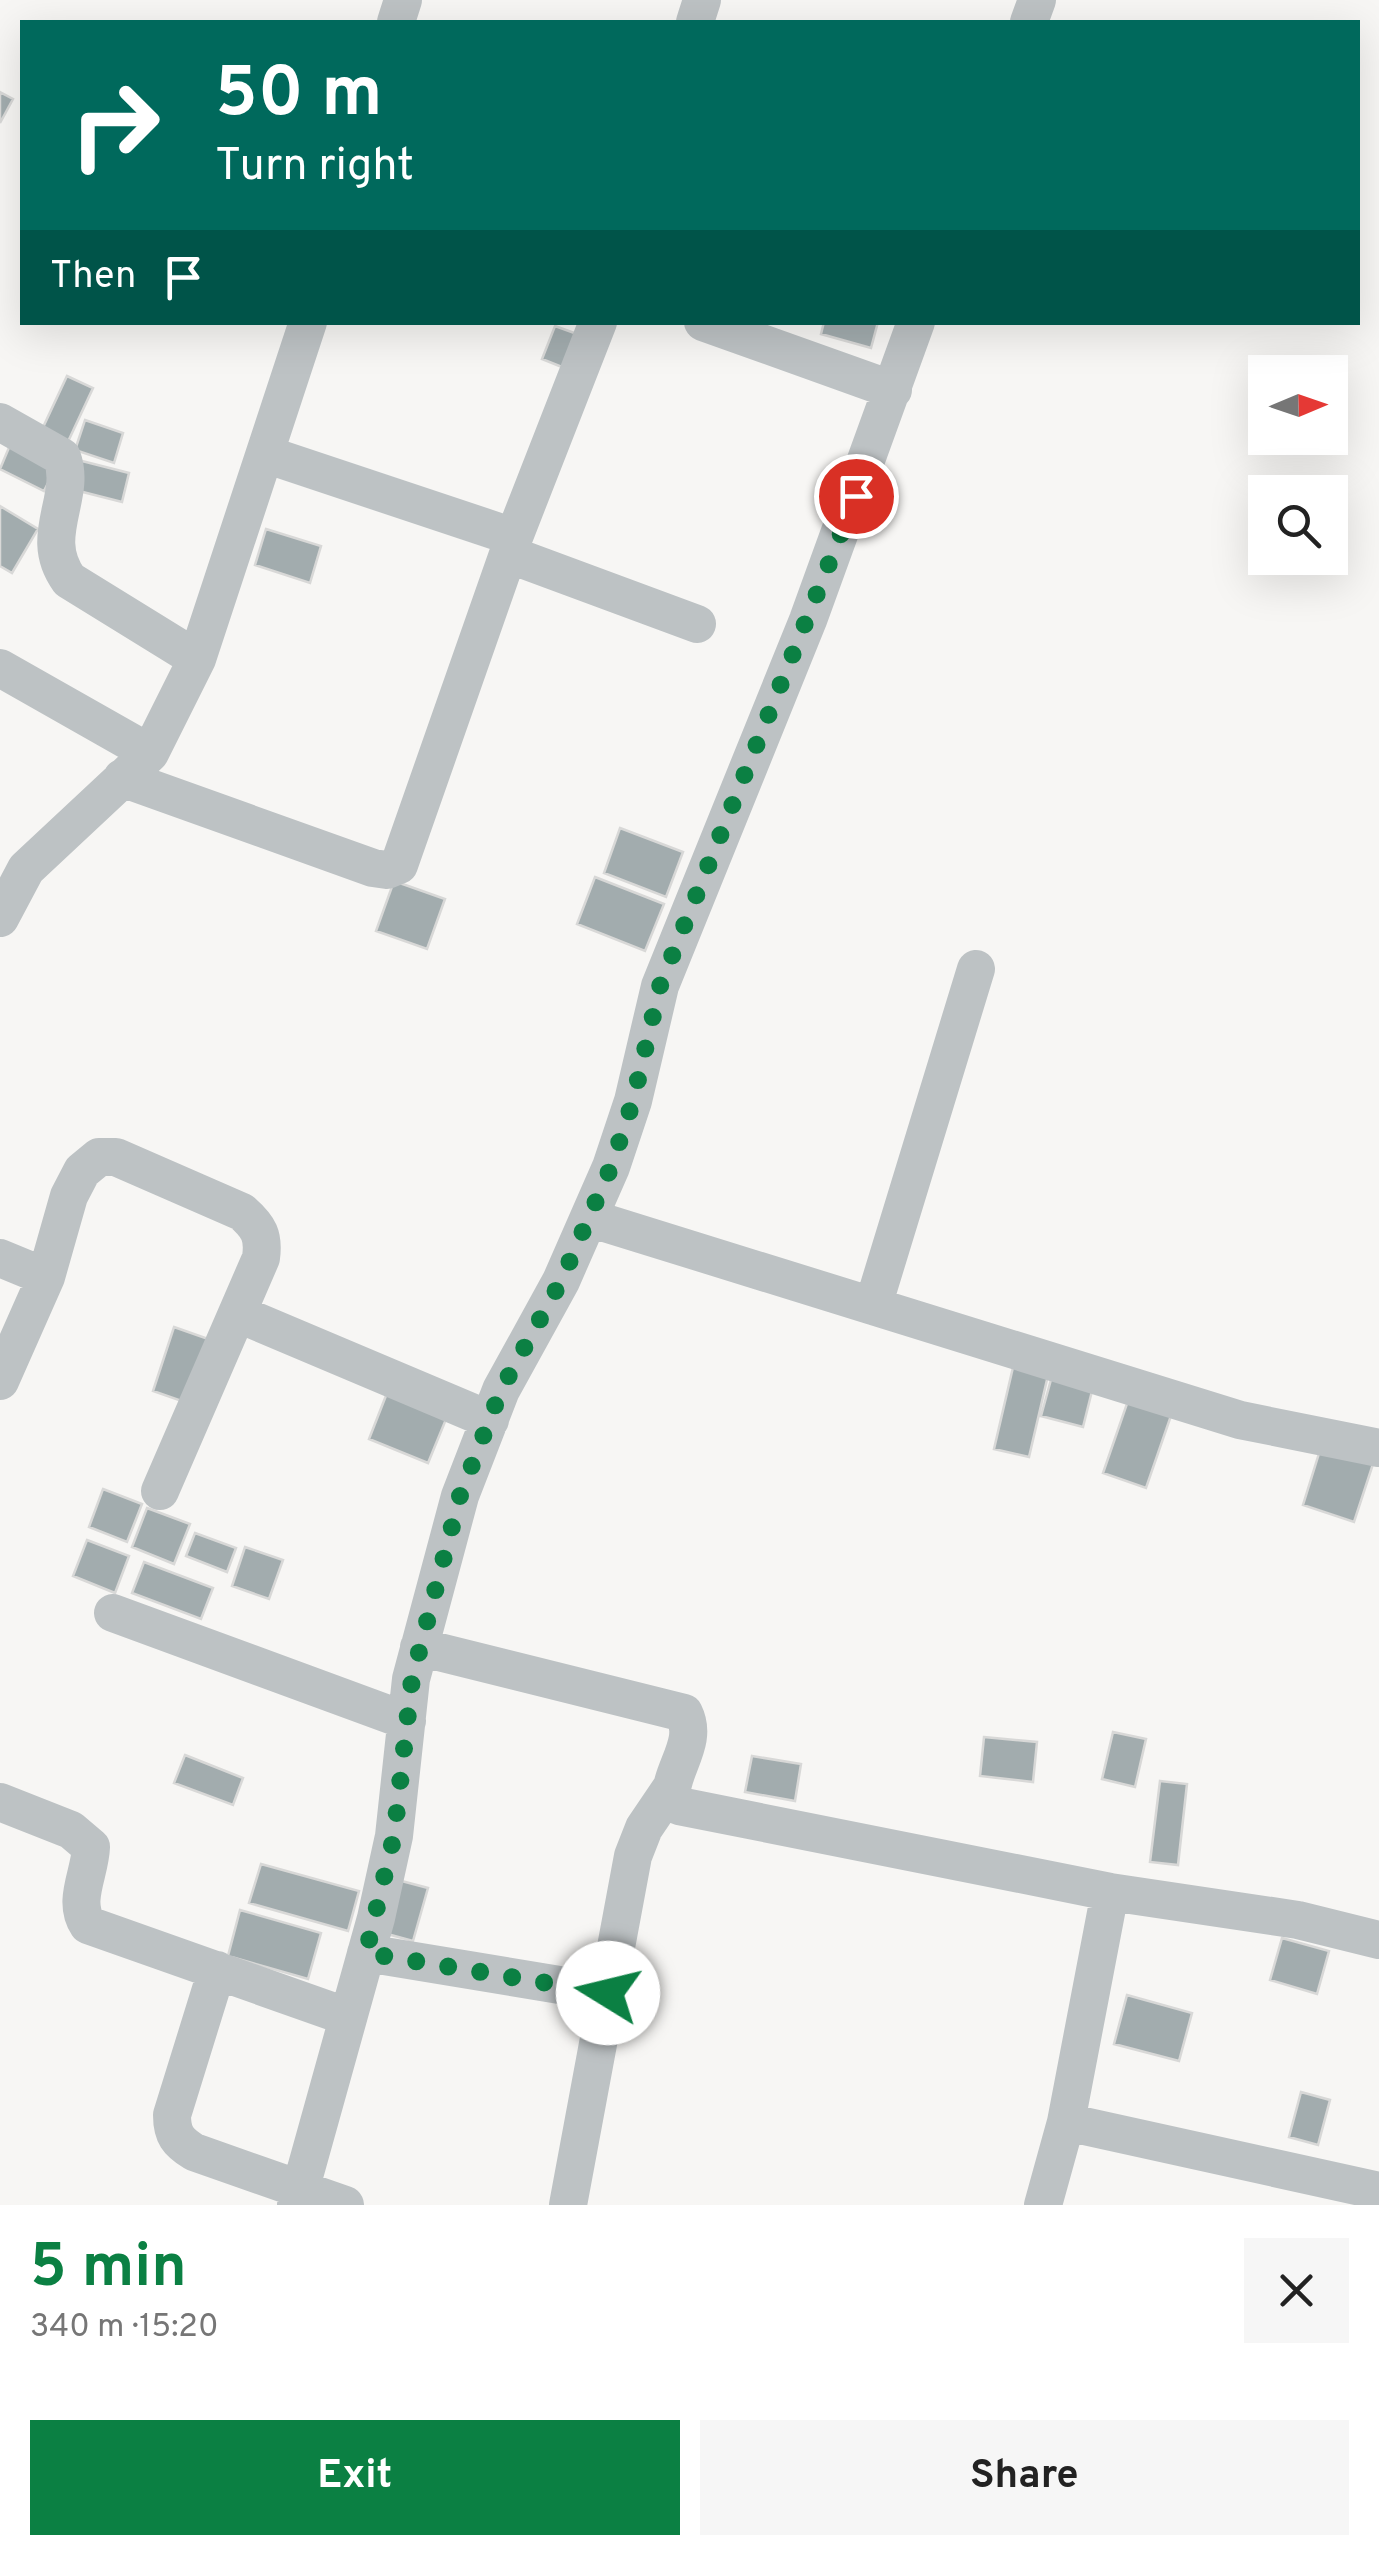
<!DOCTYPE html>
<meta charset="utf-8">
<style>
:root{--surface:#fff;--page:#f6f6f6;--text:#222;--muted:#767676;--accent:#0b8043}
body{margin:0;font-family:Overpass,sans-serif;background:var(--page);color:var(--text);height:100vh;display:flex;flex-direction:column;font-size:38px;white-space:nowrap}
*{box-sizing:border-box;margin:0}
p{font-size:32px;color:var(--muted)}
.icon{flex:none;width:55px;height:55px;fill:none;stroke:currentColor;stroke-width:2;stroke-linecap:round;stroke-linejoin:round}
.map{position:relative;height:2205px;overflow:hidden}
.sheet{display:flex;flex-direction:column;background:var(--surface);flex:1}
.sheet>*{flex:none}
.hud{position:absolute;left:20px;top:20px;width:1340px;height:305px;border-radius:0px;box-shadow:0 10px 40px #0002;background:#00695c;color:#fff;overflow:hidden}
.needle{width:65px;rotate:88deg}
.fabs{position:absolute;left:1248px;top:355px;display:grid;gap:20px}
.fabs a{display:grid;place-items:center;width:100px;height:100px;border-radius:0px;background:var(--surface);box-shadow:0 10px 40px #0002;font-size:50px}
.pin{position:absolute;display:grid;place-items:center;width:85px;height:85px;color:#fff;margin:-42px;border:5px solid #fff;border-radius:50%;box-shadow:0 2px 10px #0007}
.me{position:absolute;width:110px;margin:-55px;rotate:279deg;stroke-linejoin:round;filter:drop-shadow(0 0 8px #0008)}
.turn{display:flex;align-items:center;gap:35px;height:210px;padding:0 30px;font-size:45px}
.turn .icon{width:130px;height:130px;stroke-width:2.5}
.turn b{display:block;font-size:70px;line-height:85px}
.then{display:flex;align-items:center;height:95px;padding:0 30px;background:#0003;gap:20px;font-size:38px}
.round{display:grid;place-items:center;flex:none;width:105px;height:105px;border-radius:0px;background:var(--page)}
.summary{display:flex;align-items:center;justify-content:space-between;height:170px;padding:0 30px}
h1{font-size:60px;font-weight:700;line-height:75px;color:var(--accent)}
.primary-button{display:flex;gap:20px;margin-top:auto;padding:20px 30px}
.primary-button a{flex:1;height:115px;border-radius:0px;background:var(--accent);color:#fff;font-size:40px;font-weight:700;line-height:115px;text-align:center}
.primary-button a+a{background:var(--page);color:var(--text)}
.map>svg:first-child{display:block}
.building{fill:#a2acae;stroke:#d8d8d7;stroke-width:2.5}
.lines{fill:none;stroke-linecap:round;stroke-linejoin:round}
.street{stroke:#bdc2c4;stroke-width:38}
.route{stroke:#0b8043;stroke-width:18;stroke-dasharray:0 32.4}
</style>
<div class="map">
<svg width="1379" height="2205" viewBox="0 0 1379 2205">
<rect width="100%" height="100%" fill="#f7f6f4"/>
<path class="building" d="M0 92 13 99 0 123Z
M824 322H878L871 348 821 334Z
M555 326 580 335 567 369 542 359Z
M67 376 93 388 65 448 39 436Z
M85 420 123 433 114 463 75 450Z
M13 438 59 461 44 491 0 469Z
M82 461 129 473 122 502 75 490Z
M0 506 38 529 12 573 0 566Z
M266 529 321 546 310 583 255 565Z
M620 828 683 852 666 897 604 873Z
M595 877 664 904 645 951 577 924Z
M394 881 445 899 427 949 376 931Z
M174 1327 214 1341 193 1405 153 1391Z
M1014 1363 1049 1371 1029 1457 994 1449Z
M1052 1376 1093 1387 1083 1427 1041 1416Z
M389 1388 449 1412 428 1463 369 1439Z
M1131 1392 1174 1407 1146 1488 1103 1473Z
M1321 1447 1373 1464 1354 1522 1303 1505Z
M103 1489 142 1504 127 1542 89 1527Z
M147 1508 190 1524 174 1564 132 1547Z
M195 1533 236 1548 227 1572 186 1556Z
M87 1540 129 1556 115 1593 73 1576Z
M245 1547 283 1560 269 1599 232 1586Z
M144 1562 213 1588 201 1619 132 1593Z
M1113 1732 1146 1739 1135 1787 1102 1779Z
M984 1737 1037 1742 1033 1782 980 1776Z
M185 1755 243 1778 233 1805 174 1783Z
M752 1756 801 1764 795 1801 745 1792Z
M1160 1781 1187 1784 1178 1865 1150 1862Z
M261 1864 359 1891 348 1931 249 1903Z
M394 1879 428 1888 413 1941 380 1932Z
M240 1910 321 1933 308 1979 228 1956Z
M1282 1938 1329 1951 1317 1994 1270 1980Z
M1127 1995 1192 2013 1179 2061 1114 2044Z
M1301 2092 1330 2100 1318 2145 1289 2137Z"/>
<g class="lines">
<path class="street" d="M396 22 403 0
M695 22 702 0
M1029 22 1037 0
M703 322 893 390
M0 422 62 457C77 498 37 536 69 580L197 659
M265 454 514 537
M508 554 697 624
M0 668 150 753
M122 778 373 868 387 870 399 865 514 537 598 322
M0 918 26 869 150 753 197 659 308 322
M589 1218 1240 1420 1379 1448
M0 1258 46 1277
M873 1306 976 969
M239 1314 490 1420
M0 1381 46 1277 69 1196 82 1171 99 1157H116L242 1212C259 1227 264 1236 261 1258L160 1491
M113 1613 407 1721
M419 1647 684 1713C699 1743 670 1769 671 1799L679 1806 1110 1892 1298 1920 1379 1940
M0 1802 71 1830 91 1847C90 1874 72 1901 88 1925L348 2017
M366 1953 608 1993
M217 1970 172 2115C172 2135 178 2142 194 2152L345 2205
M1066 2122 1379 2191
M296 2205 376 1918 394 1836 411 1679 460 1496 501 1390 561 1281 611 1167 633 1101 660 986 808 620 916 322
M568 2205 633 1856 644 1828 671 1788
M1043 2205 1066 2122 1110 1892"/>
</g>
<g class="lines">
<path class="route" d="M608 1993 366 1953 394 1836 412 1679 460 1496 501 1390 561 1281 611 1167 633 1101 660 986 856 496"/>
</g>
</svg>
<div class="fabs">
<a><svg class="needle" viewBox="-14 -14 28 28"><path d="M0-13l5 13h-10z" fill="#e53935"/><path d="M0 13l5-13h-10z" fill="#767676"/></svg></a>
<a><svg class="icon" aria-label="search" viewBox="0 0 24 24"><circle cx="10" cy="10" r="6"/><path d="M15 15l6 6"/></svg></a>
</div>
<div class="pin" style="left:856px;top:496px;background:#d93025"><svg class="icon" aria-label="arrive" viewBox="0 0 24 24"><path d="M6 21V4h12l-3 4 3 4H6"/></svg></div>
<svg class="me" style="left:608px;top:1993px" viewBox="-20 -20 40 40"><circle r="19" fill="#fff"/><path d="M0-13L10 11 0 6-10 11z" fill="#0b8043"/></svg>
<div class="hud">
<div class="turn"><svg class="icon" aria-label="right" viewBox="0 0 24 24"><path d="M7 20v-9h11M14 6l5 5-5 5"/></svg><div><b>50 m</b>Turn right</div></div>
<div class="then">Then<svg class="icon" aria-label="arrive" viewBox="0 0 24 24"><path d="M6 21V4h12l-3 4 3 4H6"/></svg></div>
</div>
</div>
<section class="sheet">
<div class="summary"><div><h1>5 min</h1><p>340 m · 15:20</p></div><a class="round"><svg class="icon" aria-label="close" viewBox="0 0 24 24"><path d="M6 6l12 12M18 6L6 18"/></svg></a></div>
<div class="primary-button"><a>Exit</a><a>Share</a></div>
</section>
